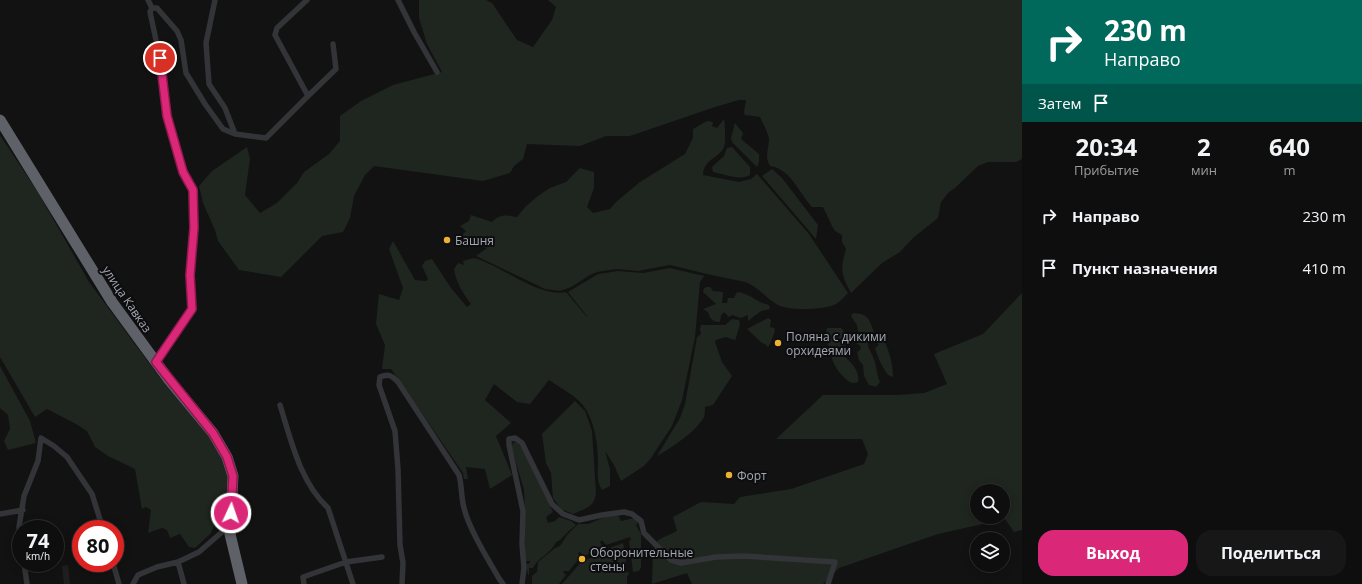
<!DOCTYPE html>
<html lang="ru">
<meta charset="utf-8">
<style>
:root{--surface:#0e0e0e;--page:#171717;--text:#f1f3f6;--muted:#9b9c9e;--line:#2e2e2e;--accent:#db2777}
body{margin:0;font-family:"Open Sans",sans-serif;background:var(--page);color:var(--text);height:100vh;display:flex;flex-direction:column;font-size:15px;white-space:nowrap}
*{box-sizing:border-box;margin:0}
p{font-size:13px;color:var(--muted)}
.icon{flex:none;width:22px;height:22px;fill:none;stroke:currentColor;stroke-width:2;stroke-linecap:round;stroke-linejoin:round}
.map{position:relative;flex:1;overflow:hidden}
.side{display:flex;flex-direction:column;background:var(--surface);width:340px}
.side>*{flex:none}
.guide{background:#00695c;color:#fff;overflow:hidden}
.fabs{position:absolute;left:970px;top:484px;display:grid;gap:8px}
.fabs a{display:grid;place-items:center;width:40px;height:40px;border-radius:50%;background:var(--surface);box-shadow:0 2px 10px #0003,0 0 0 1px var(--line);font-size:20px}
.speed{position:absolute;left:12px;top:520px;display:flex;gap:8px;font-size:20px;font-weight:700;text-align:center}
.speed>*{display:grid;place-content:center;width:52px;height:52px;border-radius:50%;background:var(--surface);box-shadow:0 2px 10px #0003,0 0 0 1px var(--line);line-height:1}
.speed small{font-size:10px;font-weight:400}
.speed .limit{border:6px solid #d22;background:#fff;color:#111}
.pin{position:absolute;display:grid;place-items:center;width:34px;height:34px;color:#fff;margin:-17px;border:2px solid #fff;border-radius:50%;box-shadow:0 1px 4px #0007}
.me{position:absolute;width:44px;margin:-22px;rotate:3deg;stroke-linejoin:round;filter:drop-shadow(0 0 3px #0008)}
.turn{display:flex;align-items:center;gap:14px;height:84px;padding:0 16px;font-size:18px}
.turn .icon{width:52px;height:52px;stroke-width:2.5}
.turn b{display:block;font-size:28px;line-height:34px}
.then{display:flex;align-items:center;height:38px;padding:0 16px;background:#0003;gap:8px;font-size:15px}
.eta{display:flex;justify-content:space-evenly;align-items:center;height:68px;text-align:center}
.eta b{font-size:24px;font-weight:700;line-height:28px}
.primary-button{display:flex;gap:8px;margin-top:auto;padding:8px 16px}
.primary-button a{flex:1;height:46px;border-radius:16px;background:var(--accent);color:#fff;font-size:16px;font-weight:700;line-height:46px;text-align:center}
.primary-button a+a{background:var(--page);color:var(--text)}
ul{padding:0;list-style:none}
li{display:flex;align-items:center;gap:12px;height:52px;padding:0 16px}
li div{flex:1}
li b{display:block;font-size:15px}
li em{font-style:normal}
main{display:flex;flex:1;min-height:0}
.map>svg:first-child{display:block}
.built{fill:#1e1e20}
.green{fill:#1e261f;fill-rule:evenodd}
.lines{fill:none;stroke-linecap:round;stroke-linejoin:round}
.street{stroke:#333438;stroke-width:5.5}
.highway{stroke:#5f6169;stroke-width:11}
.route-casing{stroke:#8e194d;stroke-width:10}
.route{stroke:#db2777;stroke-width:7}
.poi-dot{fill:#edb030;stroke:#0d0d0e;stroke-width:1.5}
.labels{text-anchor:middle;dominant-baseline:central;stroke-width:4;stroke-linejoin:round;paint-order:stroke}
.poi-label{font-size:12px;fill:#a3a8b4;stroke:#0d0d0e;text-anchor:start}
.street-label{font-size:12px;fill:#a3a8b4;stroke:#0d0d0e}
</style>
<main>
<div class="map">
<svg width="1022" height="584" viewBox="0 0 1022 584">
<rect width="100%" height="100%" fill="#121213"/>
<path class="built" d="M68 565 70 584H64L62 566Z"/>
<path class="green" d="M419 0H486L492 3 517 40 533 47 552 20 556 7 548 0H1022V159L1016 162H988L978 166 955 188 949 192 941 202 938 218 913 238 900 252 882 263 851 293C841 274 840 270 846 249L842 242V235L835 231 833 228 823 207H812C799 193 791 169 770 166 764 157 769 148 769 139 768 132 763 124 760 117L745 115 744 112 746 100H739L715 107 630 136H606L580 146 527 144 523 159 514 166 510 173 483 181 374 166 365 175 354 196 350 218 343 232 322 236 281 277 239 270 218 241 215 230 203 203 199 186 212 171 247 147 250 159 245 195 260 213 277 203 297 183 304 172 329 154 340 141V116L361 101 393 85 442 72 427 44 419 18Z
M724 119C725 123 726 144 724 147 719 159 704 158 703 175L739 182 751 179 757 174 809 234 848 293C844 297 841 301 836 304 824 310 790 311 778 305 766 299 758 286 745 282L707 274 670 265 638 271 616 269 597 272 590 275 571 287 560 291 545 289 476 256 487 248 467 241 462 235 466 231 460 226 469 221 471 215 492 222C500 214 506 215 517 217L526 206 538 196 550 188 566 182 580 168 594 172V188L587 207 593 213 610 209 616 202 640 182 685 154 693 138V129L707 121 713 122 712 126 717 128Z
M735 123 743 133 741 139 759 154V162L757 167 732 142 731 138Z
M0 135 39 194 89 282 163 382 206 432 220 454 227 469 228 483 219 517 210 534 195 548 189 547 180 534 170 538 167 530 162 528 148 533 151 510 146 507 142 509 135 469 108 456 95 447 87 431 76 424 47 409 35 417 0 357Z
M732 147 750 167V175C741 181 723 174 713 172L712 167 724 156 727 148Z
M772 169 782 178 818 225 816 239 762 176Z
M393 241 415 280 426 281 428 279 422 266 425 261 432 259 451 288 467 307 471 304C463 293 456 283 454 269L458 263 464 265 463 261 474 258C501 265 539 298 566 292L587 317V316L568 292 598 274 618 271 643 273 670 268 704 276 700 282 695 337 682 400 672 426 651 458 644 466 621 481 614 465 605 451 610 469V486L602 490C596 481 598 470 598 460 598 441 593 415 580 402 571 393 559 387 549 380L530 404 517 402 494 384 485 400 511 423 496 436 512 475 490 489 485 469 466 467 468 479H464L463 473 399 380 391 369H382L385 345 376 324 379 294 399 300 403 288 389 249Z
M707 287H710L713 291 723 292 722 303H727L728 298H734L737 292C750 293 757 303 769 305L770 309 761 311 748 321V315L741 318 732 315 729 317 724 312 721 315 720 322C713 322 710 319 708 312L703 309 716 304 703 292 704 288Z
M1022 293V530L1014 532 1005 519 938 534 839 568 823 584H692L687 573 652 584 653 552 658 540 677 531 673 517 701 502 734 504 740 497 791 489 864 464 868 454 862 439H776L823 395H898L924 393 947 384 934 354 983 334ZM977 491H1003V517H977Z
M853 313C869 314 869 319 874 332V334L870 335 866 332V335L858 331 857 325 851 316Z
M768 318 771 320 770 327 774 328 775 331 770 344 768 347 765 344 762 343 747 329Z
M732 319 739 320 740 324 736 338 735 340 726 337 716 340 715 342 722 362 732 376 713 405 705 407C705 410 705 414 704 417 697 431 671 448 657 456L680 418 685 404 697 337 701 334 700 329 701 325H725Z
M827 328H841L843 330 845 344 843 355C850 361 861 372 858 382 853 384 851 383 847 380 835 370 832 361 829 347 827 340 825 336 827 328Z
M858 333 867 339C868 350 870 349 873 357 877 366 876 373 880 382L876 387 869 385 864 376 863 365 859 360 857 352 860 350 861 347 852 339 854 334Z
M876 336 883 338C889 351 893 363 893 377L888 375C882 367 878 358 875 348L879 345 873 338Z
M0 366 30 421 36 443 8 450 4 441 10 429 8 415 0 408Z
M575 401 585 411 592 431 596 493C594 508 586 508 573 514L561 509 553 498 551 473 546 463 542 434Z
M514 442 518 443 523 450 553 512 546 517 548 523 555 521 559 517 571 521 576 525C573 528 569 530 566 534 561 538 563 539 556 542 551 554 538 557 533 568H529V575H528L526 564 530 563V561H525V511L524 490 511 446Z
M618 515 621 521 634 518 639 522 636 525 641 534V567L639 571 633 572 629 541 631 540 630 537 606 545 602 540 600 542 603 548 593 553 583 556 580 552 578 553 580 557 569 571H563V572L566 575 559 584H532V576L537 572 538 562 555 548 560 546 567 535 578 524H588L605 517Z
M623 543 626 558V572L629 573V575L627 576V584H562L582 561 591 558 607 549Z"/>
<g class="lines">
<path class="street" d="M148 0 152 8
M307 0 277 28 275 35 308 96
M398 0 414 32 437 72
M235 134 266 138 308 96 336 69 333 44
M156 362 192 309 190 275 194 228 193 191 183 172 167 116 163 73 150 12 152 8H157L177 31 181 40 186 73 205 104 223 129 235 134 225 108 209 84 206 43 215 0
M280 405C291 440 300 482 328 508L353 584
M0 514 23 510
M21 539 19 527 24 496 38 461 41 438 54 446 67 457 92 494 103 529
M178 562 184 584
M24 563 27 584
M113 563 119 584
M133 584 138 575 157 567 178 562 199 552 229 526
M304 584 303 577 346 562 382 557
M402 584 403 563 400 545 398 469 395 431 379 385 380 377C389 373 392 376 398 382L459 475C462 486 461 497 464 508 469 529 489 561 500 580L503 584
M522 584 524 568 522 544 523 511 509 445V439L515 438 522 443 552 504 563 514 579 520 602 515 624 512 632 514 641 521 644 533 671 560 681 563 716 557 744 556 835 562 828 584"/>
<path class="highway" d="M0 120 112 302 169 380 213 433 227 457 233 476 230 534 242 584"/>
</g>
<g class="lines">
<defs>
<path id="route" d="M160 58 167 116 183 172 193 190 194 228 190 275 192 309 156 362 213 433 227 457 233 476 231 513"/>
</defs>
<use href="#route" class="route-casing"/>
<use href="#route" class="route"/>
</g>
<g class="poi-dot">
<circle cx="447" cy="240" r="4"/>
<circle cx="778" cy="343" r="4"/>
<circle cx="729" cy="475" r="4"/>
<circle cx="582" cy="559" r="4"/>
</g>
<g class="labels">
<g class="poi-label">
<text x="455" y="240">Башня</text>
<text x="786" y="336">Поляна с дикими<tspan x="786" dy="14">орхидеями</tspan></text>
<text x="737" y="475">Форт</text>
<text x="590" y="552">Оборонительные<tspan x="590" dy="14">стены</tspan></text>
</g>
<g class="street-label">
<text transform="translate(127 299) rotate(56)">улица Кавказ</text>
</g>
</g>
</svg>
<div class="fabs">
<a><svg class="icon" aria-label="search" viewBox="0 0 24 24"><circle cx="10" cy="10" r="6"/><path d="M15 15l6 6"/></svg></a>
<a><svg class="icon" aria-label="layers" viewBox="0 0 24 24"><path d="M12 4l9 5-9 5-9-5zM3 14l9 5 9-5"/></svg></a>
</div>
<div class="speed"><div>74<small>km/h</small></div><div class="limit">80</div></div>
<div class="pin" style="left:160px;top:58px;background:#d93025"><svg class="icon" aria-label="arrive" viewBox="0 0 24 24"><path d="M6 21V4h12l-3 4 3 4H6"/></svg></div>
<svg class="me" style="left:231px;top:513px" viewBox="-20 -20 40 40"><circle r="17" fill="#db2777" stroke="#fff" stroke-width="3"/><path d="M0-11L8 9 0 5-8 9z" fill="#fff"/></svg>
</div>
<section class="side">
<div class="guide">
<div class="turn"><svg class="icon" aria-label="right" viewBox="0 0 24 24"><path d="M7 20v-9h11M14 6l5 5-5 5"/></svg><div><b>230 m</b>Направо</div></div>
<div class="then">Затем<svg class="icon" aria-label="arrive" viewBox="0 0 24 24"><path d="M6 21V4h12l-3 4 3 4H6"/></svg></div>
</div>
<div class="eta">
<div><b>20:34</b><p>Прибытие</p></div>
<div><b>2</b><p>мин</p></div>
<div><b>640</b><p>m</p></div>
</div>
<ul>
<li><svg class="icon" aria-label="right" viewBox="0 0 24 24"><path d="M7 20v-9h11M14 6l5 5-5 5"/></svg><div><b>Направо</b></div><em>230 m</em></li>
<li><svg class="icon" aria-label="arrive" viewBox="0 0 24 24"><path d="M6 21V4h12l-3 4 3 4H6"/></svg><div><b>Пункт назначения</b></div><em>410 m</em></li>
</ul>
<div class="primary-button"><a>Выход</a><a>Поделиться</a></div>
</section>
</main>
